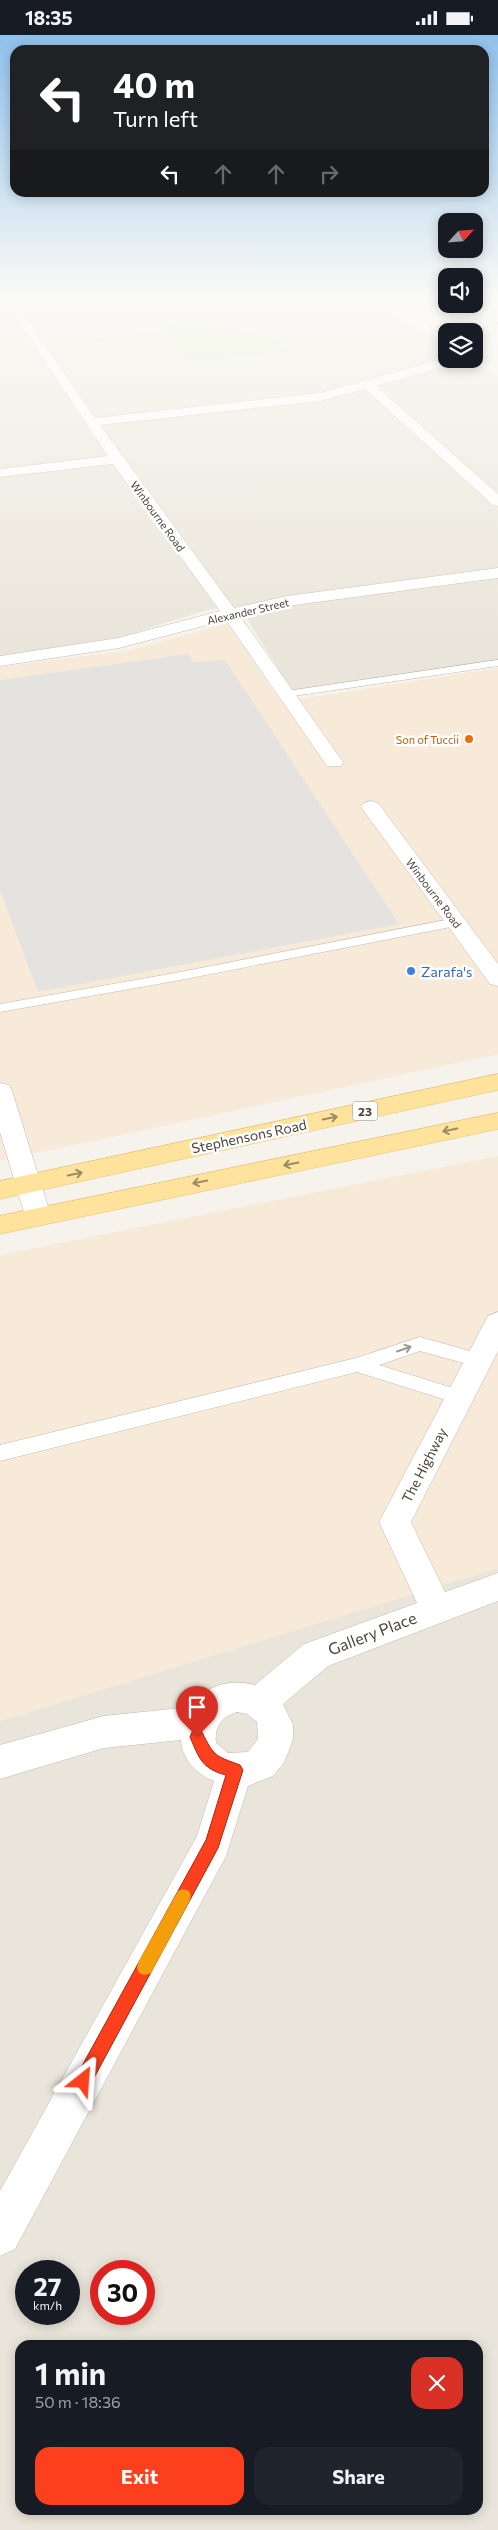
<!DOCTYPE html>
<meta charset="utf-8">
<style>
:root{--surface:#171b24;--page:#20242c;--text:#f1f3f6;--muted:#9ea1a6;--accent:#fc3f1d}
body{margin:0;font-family:Commissioner,sans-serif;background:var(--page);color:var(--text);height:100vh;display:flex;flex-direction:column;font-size:19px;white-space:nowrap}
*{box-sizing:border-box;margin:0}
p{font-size:16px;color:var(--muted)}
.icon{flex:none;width:28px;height:28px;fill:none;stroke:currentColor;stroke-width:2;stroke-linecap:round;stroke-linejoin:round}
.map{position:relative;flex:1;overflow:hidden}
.sheet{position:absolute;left:15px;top:2305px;width:468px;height:175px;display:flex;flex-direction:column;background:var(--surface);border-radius:15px;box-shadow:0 2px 12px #0003}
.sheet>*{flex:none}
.hud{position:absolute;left:10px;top:10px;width:479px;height:152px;border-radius:15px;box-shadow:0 2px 12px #0003;background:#202124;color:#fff;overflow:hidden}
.needle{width:32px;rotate:64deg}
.buttons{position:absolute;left:438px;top:178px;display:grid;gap:10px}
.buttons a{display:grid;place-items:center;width:45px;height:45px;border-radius:10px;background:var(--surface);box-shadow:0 2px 12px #0003;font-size:25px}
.speed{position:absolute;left:15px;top:2225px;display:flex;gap:10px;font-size:25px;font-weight:700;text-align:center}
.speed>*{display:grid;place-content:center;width:65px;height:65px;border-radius:50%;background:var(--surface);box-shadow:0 2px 12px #0003;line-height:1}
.speed small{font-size:12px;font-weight:400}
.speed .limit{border:8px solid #d22;background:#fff;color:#111}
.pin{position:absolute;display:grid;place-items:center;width:42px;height:42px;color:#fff;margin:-51px -21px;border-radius:50% 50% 50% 0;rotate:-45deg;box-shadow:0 0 5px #0007}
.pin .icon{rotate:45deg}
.me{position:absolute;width:55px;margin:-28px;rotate:28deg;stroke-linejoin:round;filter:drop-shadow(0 0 4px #0008)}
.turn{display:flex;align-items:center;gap:18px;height:105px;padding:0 20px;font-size:22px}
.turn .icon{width:65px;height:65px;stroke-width:2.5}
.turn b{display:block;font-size:35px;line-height:42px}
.lanes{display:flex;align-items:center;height:48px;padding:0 20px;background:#0003;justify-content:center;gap:25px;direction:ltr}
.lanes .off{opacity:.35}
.round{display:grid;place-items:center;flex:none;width:52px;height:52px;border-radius:15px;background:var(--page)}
.head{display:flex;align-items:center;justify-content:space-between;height:85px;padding:0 20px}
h1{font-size:30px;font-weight:700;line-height:38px}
.action{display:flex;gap:10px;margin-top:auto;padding:10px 20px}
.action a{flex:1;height:58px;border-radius:15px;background:var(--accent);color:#fff;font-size:20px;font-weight:700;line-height:58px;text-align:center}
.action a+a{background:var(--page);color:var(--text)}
.status{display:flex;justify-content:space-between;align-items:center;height:35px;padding:0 25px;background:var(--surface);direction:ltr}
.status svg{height:14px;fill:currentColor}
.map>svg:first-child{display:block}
.residential{fill:#eae5da;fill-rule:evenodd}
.commercial{fill:#f7ead8}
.green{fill:#d2eab5}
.parking{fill:#e5e3e0}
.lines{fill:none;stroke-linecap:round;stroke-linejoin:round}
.lane-casing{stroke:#c2bbae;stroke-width:1}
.street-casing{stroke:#c2bbae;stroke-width:1}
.primary-casing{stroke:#e6c16a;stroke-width:1}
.lane{fill:#fff;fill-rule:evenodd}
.street{fill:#fff;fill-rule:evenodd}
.primary{fill:#ffe39c;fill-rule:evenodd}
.rail{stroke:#9a9a9a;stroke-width:2;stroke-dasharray:3 3;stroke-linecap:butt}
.oneway{stroke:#9c8c66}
.oneway2{stroke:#9c9892}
.route{fill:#fc3f1d;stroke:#a42913}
.slow{fill:#f59e0b}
.food-dot{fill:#e8710a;stroke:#fff;stroke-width:2}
.shop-dot{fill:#3f7fe0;stroke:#fff;stroke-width:2}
.labels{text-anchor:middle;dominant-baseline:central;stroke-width:5;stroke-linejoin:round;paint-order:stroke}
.far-street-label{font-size:11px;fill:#4b4439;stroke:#fff}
.far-food-label{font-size:11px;fill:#c56008;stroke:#fff;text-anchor:end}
.shield{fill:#fff;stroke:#817c74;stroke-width:1}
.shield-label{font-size:12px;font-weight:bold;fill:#4b4439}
.shop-label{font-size:14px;fill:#366cbe;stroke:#fff;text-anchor:start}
.street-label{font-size:14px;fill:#4b4439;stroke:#fff}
.near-street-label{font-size:16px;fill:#4b4439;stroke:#fff}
</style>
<div class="status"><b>18:35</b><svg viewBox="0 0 49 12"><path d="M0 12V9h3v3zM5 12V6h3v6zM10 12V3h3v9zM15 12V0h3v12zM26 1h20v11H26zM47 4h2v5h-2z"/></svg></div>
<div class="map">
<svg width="498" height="2495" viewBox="0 0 498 2495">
<rect width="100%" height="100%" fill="#f6f3ec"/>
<path class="residential" d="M0 259H355L446 310V324H471L498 342V624L292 656 239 571 210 574 121 602 0 621ZM168 297 288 317 193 327 169 299 61 310 59 308Z
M498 1533V2495H0V1686ZM26 2236H69V2279H26ZM101 2236H144V2279H101ZM20 2310H478V2475H20Z"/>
<path class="commercial" d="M227 588 281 667 498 633V1019L0 1126V632L132 615Z
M498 1121V1533L0 1686V1220Z"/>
<path class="green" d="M163 290 275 303 289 317 193 327 169 299 61 310 59 308 168 297Z"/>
<path class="parking" d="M188 619 193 627 225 625 399 889 38 957 0 855V645Z"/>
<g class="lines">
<defs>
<path id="lane" d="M498 625V631L287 662 281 659 287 656Z
M456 883 463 887 461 890 175 946 0 977V969L175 938Z
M420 1302 484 1320 487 1325 484 1330 478 1332 420 1316 379 1330 466 1357 468 1362 466 1367 459 1369 357 1337 0 1426V1410L356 1323Z"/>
<path id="street" d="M0 259H10L95 383 320 358 446 323 464 324 462 327 376 351 498 459V471L493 470 365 354 321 366 100 390 234 573 287 561 498 533V543L287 571 240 581 343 727 341 731H327L226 585 119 613 0 631V621L118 603 220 576 113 429 0 442V434L108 421Z
M263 259H365L360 262 346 263 374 267 370 263 372 261H380L446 298V307L389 275 339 269 335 268V264L304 266 268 262Z
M371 766 378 768 498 929V951L490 949 361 772 364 768Z
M0 1048 9 1050 12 1056 51 1181 47 1188 38 1190 29 1188 25 1181 0 1097Z
M498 1277V1316L411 1487 445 1557 498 1538V1566L328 1631 283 1669 293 1690V1704L288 1718 283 1729 273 1741 248 1751 226 1821 15 2214 0 2221V2156L197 1801 214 1746C197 1739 182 1725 181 1705L104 1713 0 1744V1710L104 1681 190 1672C206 1650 230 1643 255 1650L304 1609 417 1568 379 1487 488 1281ZM237 1677 247 1679 257 1687 258 1704 248 1717 228 1718 216 1708C214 1692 221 1682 237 1677Z"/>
<path id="primary" d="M498 1039V1055L0 1164V1146Z
M498 1078V1094L0 1199V1181Z"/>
</defs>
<use href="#lane" class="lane-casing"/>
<use href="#street" class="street-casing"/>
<use href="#primary" class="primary-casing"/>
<use href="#lane" class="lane"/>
<use href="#street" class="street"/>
<use href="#primary" class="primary"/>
<path class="rail" d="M441 259 446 262
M459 269 498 288"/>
</g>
<defs><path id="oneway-shaft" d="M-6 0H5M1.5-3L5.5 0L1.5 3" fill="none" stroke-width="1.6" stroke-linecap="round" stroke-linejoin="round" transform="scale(1.25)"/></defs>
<g class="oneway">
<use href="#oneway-shaft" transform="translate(330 1083) rotate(-12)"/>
<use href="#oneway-shaft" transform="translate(450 1095) rotate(168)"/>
<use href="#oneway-shaft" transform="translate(291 1129) rotate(168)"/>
<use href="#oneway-shaft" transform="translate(75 1139) rotate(-12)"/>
<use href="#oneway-shaft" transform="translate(200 1147) rotate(168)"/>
</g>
<use class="oneway2" href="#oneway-shaft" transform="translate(404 1314) rotate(-19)"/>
<linearGradient id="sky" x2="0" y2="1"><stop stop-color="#8fc1ec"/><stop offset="0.43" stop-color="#fbfaf6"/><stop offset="1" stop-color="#fbfaf6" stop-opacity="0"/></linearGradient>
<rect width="498" height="609" fill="url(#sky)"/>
<path class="route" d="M197 1695 202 1697C214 1722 216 1721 240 1730L243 1735 218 1813 89 2052 83 2054 77 2052 75 2046 77 2040 206 1805 226 1740C202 1734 199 1723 190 1702L192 1697Z"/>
<path class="slow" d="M183 1854 189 1856 191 1861 189 1867 151 1938 145 1940 139 1938 137 1932 139 1926 178 1856Z"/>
<circle class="food-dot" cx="469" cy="704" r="5"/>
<circle class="shop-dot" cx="411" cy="936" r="5"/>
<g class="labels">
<g class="far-street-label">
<text transform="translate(158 481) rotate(54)">Winbourne Road</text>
<text transform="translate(248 576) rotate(-13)">Alexander Street</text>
<text transform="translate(434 858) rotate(53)">Winbourne Road</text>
</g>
<g class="far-food-label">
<text x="459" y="704">Son of Tuccii</text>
</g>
<rect class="shield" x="352.5" y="1066.5" width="25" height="19" rx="4"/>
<g class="shield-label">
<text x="365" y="1076">23</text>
</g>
<g class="shop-label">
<text x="421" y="936">Zarafa's</text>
</g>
<g class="street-label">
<text transform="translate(249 1101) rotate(-12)">Stephensons Road</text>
<text transform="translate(424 1430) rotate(-63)">The Highway</text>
</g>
<g class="near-street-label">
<text transform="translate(372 1598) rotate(-21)">Gallery Place</text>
</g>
</g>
</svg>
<div class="buttons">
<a><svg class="needle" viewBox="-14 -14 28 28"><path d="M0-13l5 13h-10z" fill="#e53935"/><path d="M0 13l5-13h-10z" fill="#9ea1a6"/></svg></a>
<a><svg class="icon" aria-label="sound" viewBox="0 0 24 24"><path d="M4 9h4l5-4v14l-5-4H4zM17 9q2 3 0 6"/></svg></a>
<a><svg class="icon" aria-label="layers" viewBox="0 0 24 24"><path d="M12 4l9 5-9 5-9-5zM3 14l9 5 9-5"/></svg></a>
</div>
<div class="speed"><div>27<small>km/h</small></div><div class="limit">30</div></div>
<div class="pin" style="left:197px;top:1702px;background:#d93025"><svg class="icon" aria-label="arrive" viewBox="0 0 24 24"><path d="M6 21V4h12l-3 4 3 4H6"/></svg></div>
<svg class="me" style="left:83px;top:2046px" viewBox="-20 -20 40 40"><path d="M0-17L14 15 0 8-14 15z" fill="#fc3f1d" stroke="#fff" stroke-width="4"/></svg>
<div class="hud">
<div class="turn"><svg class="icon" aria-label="left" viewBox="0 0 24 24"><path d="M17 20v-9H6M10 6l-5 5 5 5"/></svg><div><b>40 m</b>Turn left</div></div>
<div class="lanes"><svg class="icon" aria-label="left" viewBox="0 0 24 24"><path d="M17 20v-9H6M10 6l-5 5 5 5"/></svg><svg class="icon off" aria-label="ahead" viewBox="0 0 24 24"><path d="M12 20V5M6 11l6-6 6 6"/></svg><svg class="icon off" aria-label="ahead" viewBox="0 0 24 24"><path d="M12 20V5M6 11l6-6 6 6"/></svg><svg class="icon off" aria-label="right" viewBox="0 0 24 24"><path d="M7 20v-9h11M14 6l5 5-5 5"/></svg></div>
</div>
<section class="sheet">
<div class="head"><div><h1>1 min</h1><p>50 m · 18:36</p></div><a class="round" style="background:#d93025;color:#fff"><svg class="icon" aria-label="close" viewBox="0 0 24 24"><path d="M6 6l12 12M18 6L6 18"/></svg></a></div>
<div class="action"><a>Exit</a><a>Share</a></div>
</section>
</div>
